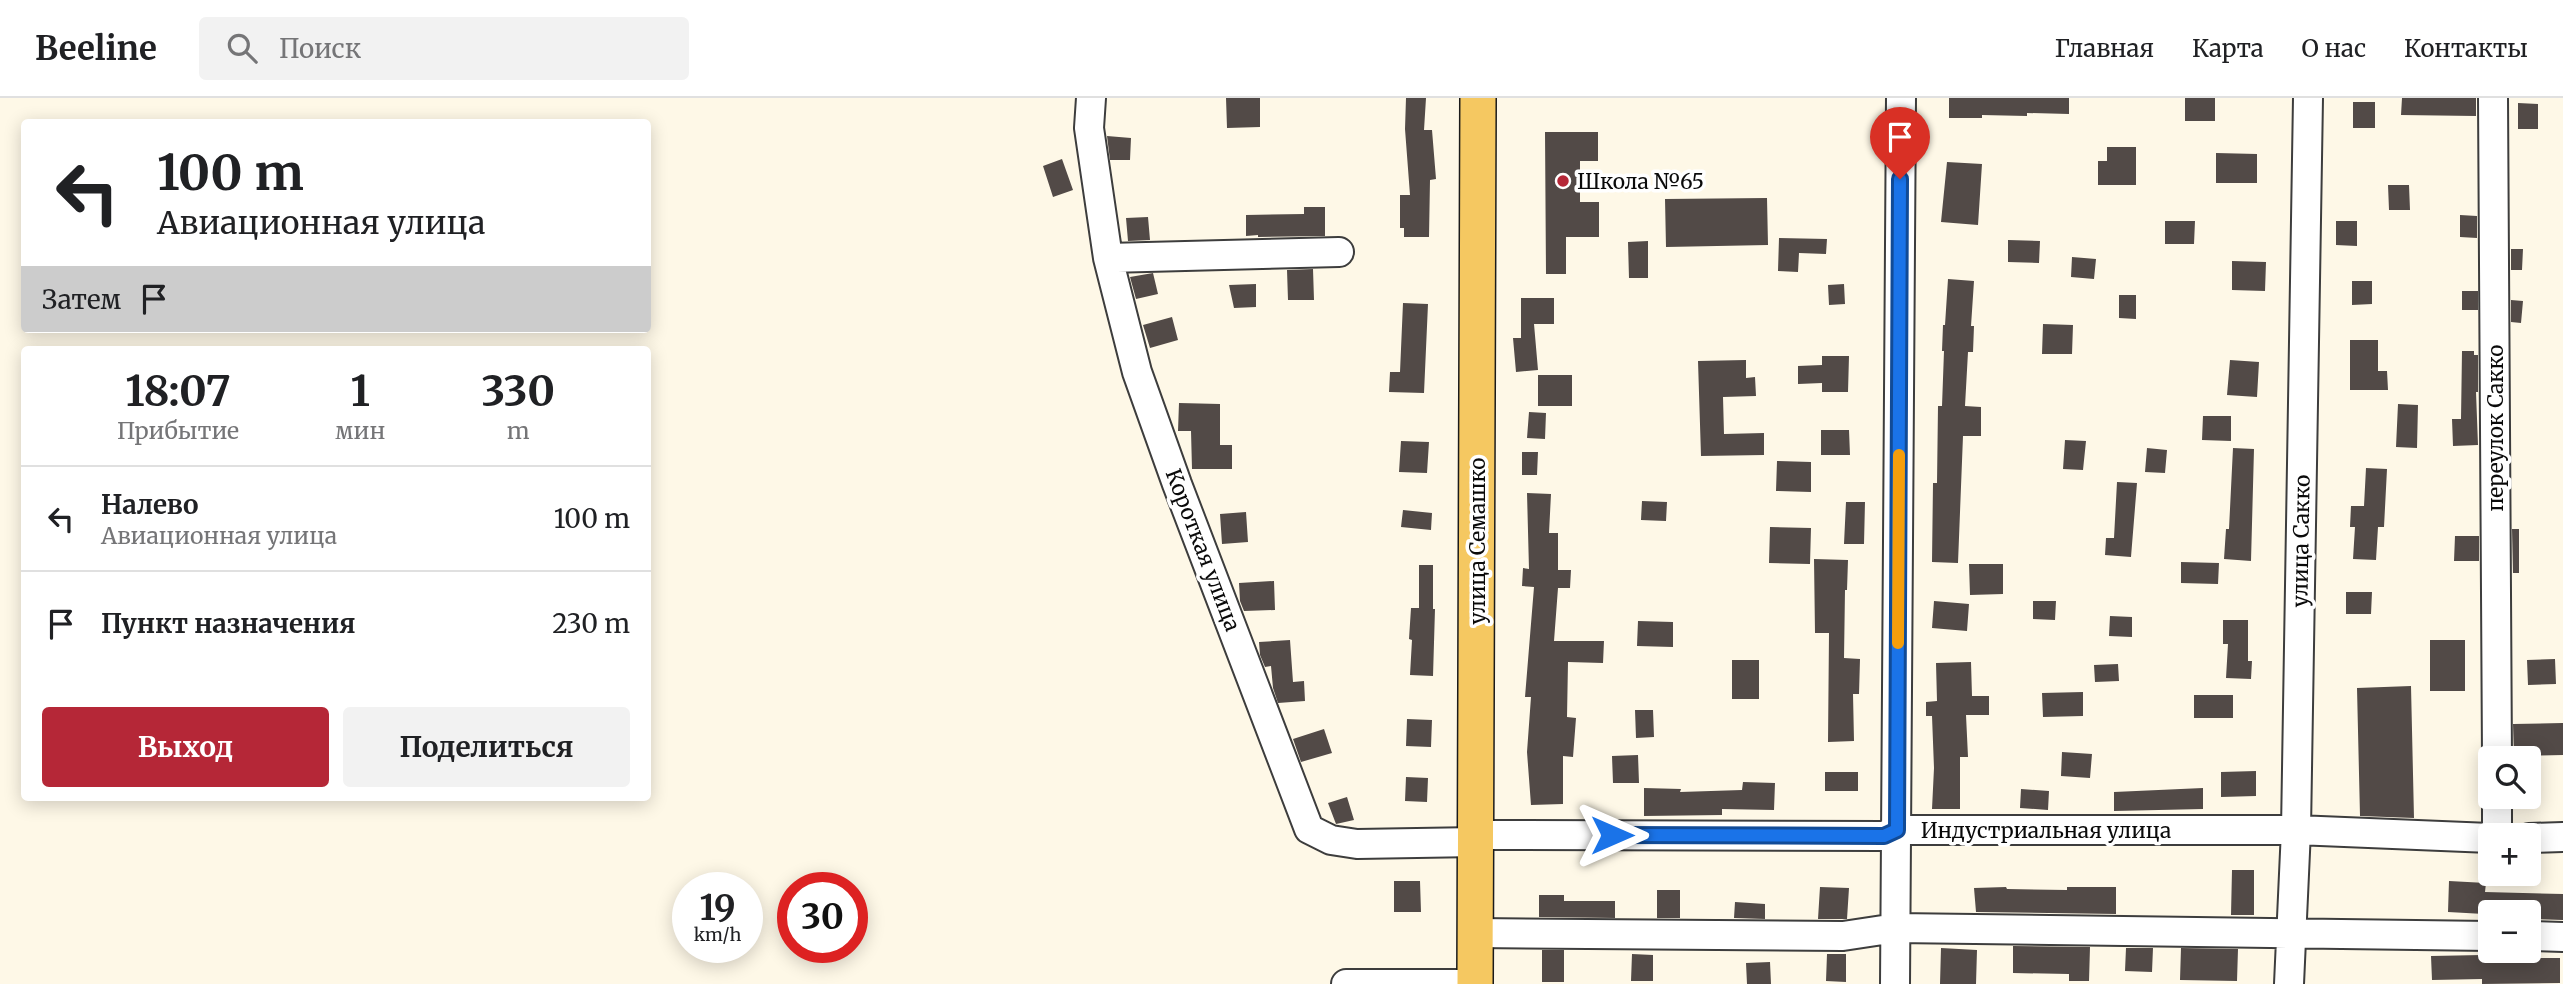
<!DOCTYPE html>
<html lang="ru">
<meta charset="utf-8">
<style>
:root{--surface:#fff;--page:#f2f2f2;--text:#202124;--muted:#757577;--line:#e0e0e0;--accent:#b52737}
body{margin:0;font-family:Merriweather,serif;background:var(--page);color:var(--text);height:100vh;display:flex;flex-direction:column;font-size:26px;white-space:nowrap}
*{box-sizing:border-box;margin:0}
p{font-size:23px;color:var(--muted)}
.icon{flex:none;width:38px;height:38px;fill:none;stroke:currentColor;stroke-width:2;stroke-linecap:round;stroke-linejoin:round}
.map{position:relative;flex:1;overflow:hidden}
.drawer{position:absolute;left:21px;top:248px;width:630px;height:455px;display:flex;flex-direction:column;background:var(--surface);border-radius:7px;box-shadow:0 4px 18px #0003}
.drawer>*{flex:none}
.banner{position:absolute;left:21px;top:21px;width:630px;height:214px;border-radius:7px;box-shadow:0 4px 18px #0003;background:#fff;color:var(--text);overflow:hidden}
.buttons{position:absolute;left:2478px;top:648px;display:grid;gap:14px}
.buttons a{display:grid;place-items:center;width:63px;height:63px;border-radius:7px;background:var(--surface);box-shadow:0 4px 18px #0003;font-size:35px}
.speed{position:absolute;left:672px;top:774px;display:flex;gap:14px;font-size:35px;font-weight:700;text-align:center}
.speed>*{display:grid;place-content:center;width:91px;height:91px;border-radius:50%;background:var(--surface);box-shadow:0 4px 18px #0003;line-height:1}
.speed small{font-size:18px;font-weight:400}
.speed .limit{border:10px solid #d22;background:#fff;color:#111}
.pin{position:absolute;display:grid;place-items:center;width:60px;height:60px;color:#fff;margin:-72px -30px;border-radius:50% 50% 50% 0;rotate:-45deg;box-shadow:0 0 7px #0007}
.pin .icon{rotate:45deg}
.me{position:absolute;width:77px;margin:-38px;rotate:90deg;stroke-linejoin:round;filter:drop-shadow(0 0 5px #0008)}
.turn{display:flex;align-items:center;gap:24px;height:147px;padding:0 21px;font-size:32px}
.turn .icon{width:91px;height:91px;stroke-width:2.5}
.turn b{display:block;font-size:49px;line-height:60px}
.then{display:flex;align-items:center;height:66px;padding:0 21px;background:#0003;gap:14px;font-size:26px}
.eta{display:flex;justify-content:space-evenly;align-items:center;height:119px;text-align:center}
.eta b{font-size:42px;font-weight:700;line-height:49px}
.button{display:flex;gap:14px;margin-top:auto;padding:14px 21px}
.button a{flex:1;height:80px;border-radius:7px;background:var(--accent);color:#fff;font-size:28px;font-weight:700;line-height:80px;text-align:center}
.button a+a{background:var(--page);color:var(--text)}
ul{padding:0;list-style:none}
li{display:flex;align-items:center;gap:21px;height:105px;padding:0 21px;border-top:2px solid var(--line)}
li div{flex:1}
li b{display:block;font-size:26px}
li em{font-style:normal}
header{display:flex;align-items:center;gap:42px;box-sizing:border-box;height:98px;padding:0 35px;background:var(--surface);border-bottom:2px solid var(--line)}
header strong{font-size:33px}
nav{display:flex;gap:38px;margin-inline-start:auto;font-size:24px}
.search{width:490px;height:63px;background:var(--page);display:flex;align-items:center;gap:18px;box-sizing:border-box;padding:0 24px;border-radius:7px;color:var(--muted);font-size:26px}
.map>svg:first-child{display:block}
.building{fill:#524a47}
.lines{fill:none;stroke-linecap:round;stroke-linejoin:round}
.minor-casing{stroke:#3d3d3d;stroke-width:32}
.major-casing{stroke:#1b1b1b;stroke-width:38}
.minor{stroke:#fff;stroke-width:28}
.major{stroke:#f5c861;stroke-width:35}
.route-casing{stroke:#114b97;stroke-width:18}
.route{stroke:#1a73e8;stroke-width:12}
.slow{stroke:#f59e0b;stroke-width:12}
.poi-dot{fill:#b52737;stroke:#fff;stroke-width:2.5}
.labels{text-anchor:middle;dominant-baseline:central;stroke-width:7;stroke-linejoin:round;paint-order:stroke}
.poi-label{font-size:21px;fill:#0a0a0a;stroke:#fff;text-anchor:start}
.street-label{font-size:21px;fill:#0a0a0a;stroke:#fff}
</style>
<header>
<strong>Beeline</strong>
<div class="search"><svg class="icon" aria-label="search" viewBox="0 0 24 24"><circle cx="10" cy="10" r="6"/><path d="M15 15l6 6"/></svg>Поиск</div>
<nav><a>Главная</a><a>Карта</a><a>О нас</a><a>Контакты</a></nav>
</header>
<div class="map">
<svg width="2563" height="886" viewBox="0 0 2563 886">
<rect width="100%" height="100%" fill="#fef8e7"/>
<path class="building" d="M1226 0H1260V29L1227 30Z
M1406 0H1426L1424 32H1432L1436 81 1430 82 1429 139H1404V130H1400V97H1410L1405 31Z
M1949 0H2069V16L2027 15V18L1982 17V20H1949Z
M2185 0H2215V23H2185Z
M2402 0H2476V18L2401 17Z
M2353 4H2375V30H2353Z
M2518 5 2538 6V31H2518Z
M1545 34H1598V63H1580V104H1599V139H1566V176H1546Z
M1107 38 1131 40 1130 62H1110Z
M2107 49H2136V87H2098V63H2107Z
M2216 55 2257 56V85H2216Z
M1062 61 1073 92 1053 99 1043 68Z
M1947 64 1982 66 1978 127 1941 124Z
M2388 87H2409L2410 112H2389Z
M1767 100 1768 147 1666 149 1665 101Z
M1304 109H1325V138L1258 139V137L1246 138V117L1304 116Z
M2460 117 2477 118V140L2460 139Z
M1148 119 1150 142 1128 143 1126 120Z
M2165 123H2195L2194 146H2165Z
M2336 123H2357V148L2336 147Z
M1779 140 1827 141 1826 156 1799 155 1798 174 1778 173Z
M2008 142 2040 143 2039 165 2008 164Z
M1648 143V180H1629L1628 144Z
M2511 151H2523L2522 172H2511Z
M2072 159 2096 161 2094 181 2071 179Z
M2232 163 2266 164 2265 193 2232 192Z
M1313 171 1314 202H1288L1287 172Z
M1153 175 1158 196 1136 201 1130 179Z
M1948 181 1974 183 1971 228H1974L1973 254H1968L1965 308 1981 309V338H1963L1958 465 1932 464 1933 385H1937L1938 308H1942L1944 253H1942L1943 227H1945Z
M2352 183H2372V206L2352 207Z
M1256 186V209L1234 210 1229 187Z
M1844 186 1845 206 1829 207 1828 187Z
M2462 193H2478V212H2462Z
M2119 197H2136V221L2119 220Z
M1521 200H1554V226H1534L1538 272 1516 274 1513 240H1521Z
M2511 202 2523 203 2521 225 2511 224Z
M1403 205 1428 206 1424 295 1389 294 1390 274H1400Z
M1172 219 1178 242 1150 250 1143 227Z
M2043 226 2073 227 2072 256H2042Z
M2350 242H2378V273H2387L2388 292H2350Z
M2462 253H2474V257H2478V294H2476L2478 347 2453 348 2452 321H2461Z
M1822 258H1849L1848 294H1822V285L1798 286V268L1822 267Z
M1746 262V280L1755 279 1756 298 1723 299 1724 336 1764 335V357L1701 358 1698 263Z
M2230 262 2259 264 2257 299 2227 297Z
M1538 277H1572V308H1538Z
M1179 305 1220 306V347H1232V371H1192L1191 333H1178Z
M2398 306 2418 307 2417 350 2396 349Z
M1529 314 1546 315 1545 341 1527 340Z
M2203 318H2231V343L2202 342Z
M1821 332H1849L1850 357H1821Z
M2065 342 2086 343 2083 372 2063 371Z
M1401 343 1429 344 1427 375 1399 374Z
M2147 350 2167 352 2165 375 2145 374Z
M2233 350 2254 351 2251 463 2224 461 2226 431H2229Z
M1522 354H1538L1537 377H1522Z
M1777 363 1811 364V394L1776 393Z
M2366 370 2387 371 2384 429H2378L2376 462 2353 461 2355 429H2350L2351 408H2364Z
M2117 384 2137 385 2131 459 2105 457 2106 440H2114Z
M1527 395 1551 396 1549 435H1558V472H1571L1570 490H1558L1554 543H1604L1603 565 1568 564 1567 619 1576 620 1573 659 1563 658V706L1531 707 1527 654 1531 599H1525L1534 489 1522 488 1523 470 1529 471Z
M1642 403 1667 404 1666 423 1641 422Z
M1846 404H1865L1864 446H1844Z
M1403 412 1432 415 1431 432 1401 429Z
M1246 414 1248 444 1222 446 1220 416Z
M1770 429 1811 430 1810 466 1769 465Z
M2512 431H2519V475H2513Z
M2455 438H2479V463H2454Z
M1814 461 1848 462 1847 492H1845L1844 560 1860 561 1859 596H1853L1854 643 1828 644 1829 535H1815Z
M2181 464 2219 465 2218 486 2181 485Z
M1969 466H2003V496L1970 497Z
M1419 467H1433V511H1435L1433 578 1410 577 1412 542 1409 541 1411 510H1419Z
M1274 483 1275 512 1244 513 1240 503 1239 485Z
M2346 494H2372L2371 516H2346Z
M1934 503 1969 506 1967 533 1932 530Z
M2033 503H2056L2055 522 2033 521Z
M2110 518 2132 519V539L2109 538Z
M2223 522H2248V563H2252L2251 581 2226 580 2228 546H2223Z
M1638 523 1673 524V549L1637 548Z
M1290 542 1293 584 1304 583 1305 603 1278 605 1273 590 1271 568 1265 569 1260 557 1259 544Z
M2430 542H2465V593H2430Z
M2555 561 2556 586 2528 587 2527 562Z
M1732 562H1759V601H1732Z
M1971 564 1972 598H1989V617H1966L1968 659H1960V711H1932L1934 670 1932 618H1926V604L1937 603 1936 565Z
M2118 566 2119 583 2095 584 2094 567Z
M2411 588 2414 720 2360 718 2357 590Z
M2083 594V618L2043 619 2042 595Z
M2194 597H2233V620H2194Z
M1635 612H1653L1654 639 1636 640Z
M1407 621 1432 622 1431 649 1406 648Z
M2563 625V657L2514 658 2513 626Z
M1324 631 1332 655 1301 664 1293 641Z
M2062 654 2092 656 2090 680 2061 678Z
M1638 657 1639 685H1613L1612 658Z
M2256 673V698L2221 699V674Z
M1825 674H1858V693H1825Z
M1406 679 1428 680 1427 704 1405 703Z
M1743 684 1775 685 1774 712 1722 711V717L1644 718V690L1681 691 1680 694 1742 692Z
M2203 690V711L2114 713V694Z
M2021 691 2049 693 2048 712 2020 710Z
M1347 699 1354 722 1336 726 1328 705Z
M2232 772H2254V817H2231Z
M1394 783H1420L1421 814H1394Z
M2449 783 2486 785 2485 794 2563 796V822L2529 821V814H2484V816L2448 814Z
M1820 789 1849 790 1847 821H1818Z
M2006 789 2007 791 2067 792V789H2116V816L1976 814 1974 790Z
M1657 792H1680V820H1657Z
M1539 797H1564V803H1615V820L1539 819Z
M1735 804 1765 806V821L1734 820Z
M2013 848 2090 849 2089 883H2069V876L2013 875Z
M1941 850 1977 852 1976 886H1940Z
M2126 850H2153L2152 874 2125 873Z
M2181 850 2238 851 2237 883 2180 882Z
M1542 852H1564V884H1542Z
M2517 854V860H2560V885L2482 886V881L2432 882 2431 858 2482 857V855Z
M1632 856 1653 857V883H1631Z
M1827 856H1846V884L1826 883Z
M1770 864 1771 886H1747L1746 865Z"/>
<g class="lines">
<defs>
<path id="minor" d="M1091 0 1089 30 1108 160 1137 274 1177 386 1309 731 1331 742 1357 746 1477 744
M2493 0 2497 660
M1108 160 1339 154
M2497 698V737
M1476 737 1884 738 1897 732H2296L2490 740
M2529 740 2563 739
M1476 835 1843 838 1896 830 2490 838
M2529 838 2563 839
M1346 886H1475
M1895 886 1901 0
M2289 886 2296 732 2308 0"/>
<path id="major" d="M1475 886 1478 0"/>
</defs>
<use href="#minor" class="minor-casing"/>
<use href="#major" class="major-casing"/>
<use href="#minor" class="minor"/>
<use href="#major" class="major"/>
</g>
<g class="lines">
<defs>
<path id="route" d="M1612 737 1884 738 1897 732 1900 81"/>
</defs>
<use href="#route" class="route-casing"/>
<use href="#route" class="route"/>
<path class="slow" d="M1898 545 1899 357"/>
</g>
<circle class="poi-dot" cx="1563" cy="83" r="7"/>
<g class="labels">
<g class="poi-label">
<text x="1577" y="83">Школа №65</text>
</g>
<g class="street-label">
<text transform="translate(2495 330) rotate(-90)">переулок Сакко</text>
<text transform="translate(1477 443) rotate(-90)">улица Семашко</text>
<text transform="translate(2301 443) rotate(-89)">улица Сакко</text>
<text transform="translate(1203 452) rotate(69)">Короткая улица</text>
<text x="2046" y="732">Индустриальная улица</text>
</g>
</g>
</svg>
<div class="buttons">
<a><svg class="icon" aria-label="search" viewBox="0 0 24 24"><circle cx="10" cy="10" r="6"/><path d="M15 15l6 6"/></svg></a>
<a>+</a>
<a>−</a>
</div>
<div class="speed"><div>19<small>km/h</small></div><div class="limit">30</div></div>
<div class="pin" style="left:1900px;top:81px;background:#d93025"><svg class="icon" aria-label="arrive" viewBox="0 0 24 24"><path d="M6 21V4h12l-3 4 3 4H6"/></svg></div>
<svg class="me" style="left:1612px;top:737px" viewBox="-20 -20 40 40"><path d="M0-17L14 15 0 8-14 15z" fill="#1a73e8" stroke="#fff" stroke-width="4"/></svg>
<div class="banner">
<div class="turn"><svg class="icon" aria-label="left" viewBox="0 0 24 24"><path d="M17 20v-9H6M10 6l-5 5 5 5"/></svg><div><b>100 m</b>Авиационная улица</div></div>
<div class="then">Затем<svg class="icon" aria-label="arrive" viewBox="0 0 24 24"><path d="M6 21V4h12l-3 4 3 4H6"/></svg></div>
</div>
<section class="drawer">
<div class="eta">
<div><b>18:07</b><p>Прибытие</p></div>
<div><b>1</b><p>мин</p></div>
<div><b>330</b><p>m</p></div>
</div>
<ul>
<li><svg class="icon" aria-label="left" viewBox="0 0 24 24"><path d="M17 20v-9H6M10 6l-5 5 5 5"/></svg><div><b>Налево</b><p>Авиационная улица</p></div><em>100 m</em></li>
<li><svg class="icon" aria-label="arrive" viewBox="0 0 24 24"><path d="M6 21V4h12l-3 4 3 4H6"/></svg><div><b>Пункт назначения</b></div><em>230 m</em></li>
</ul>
<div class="button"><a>Выход</a><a>Поделиться</a></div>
</section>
</div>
